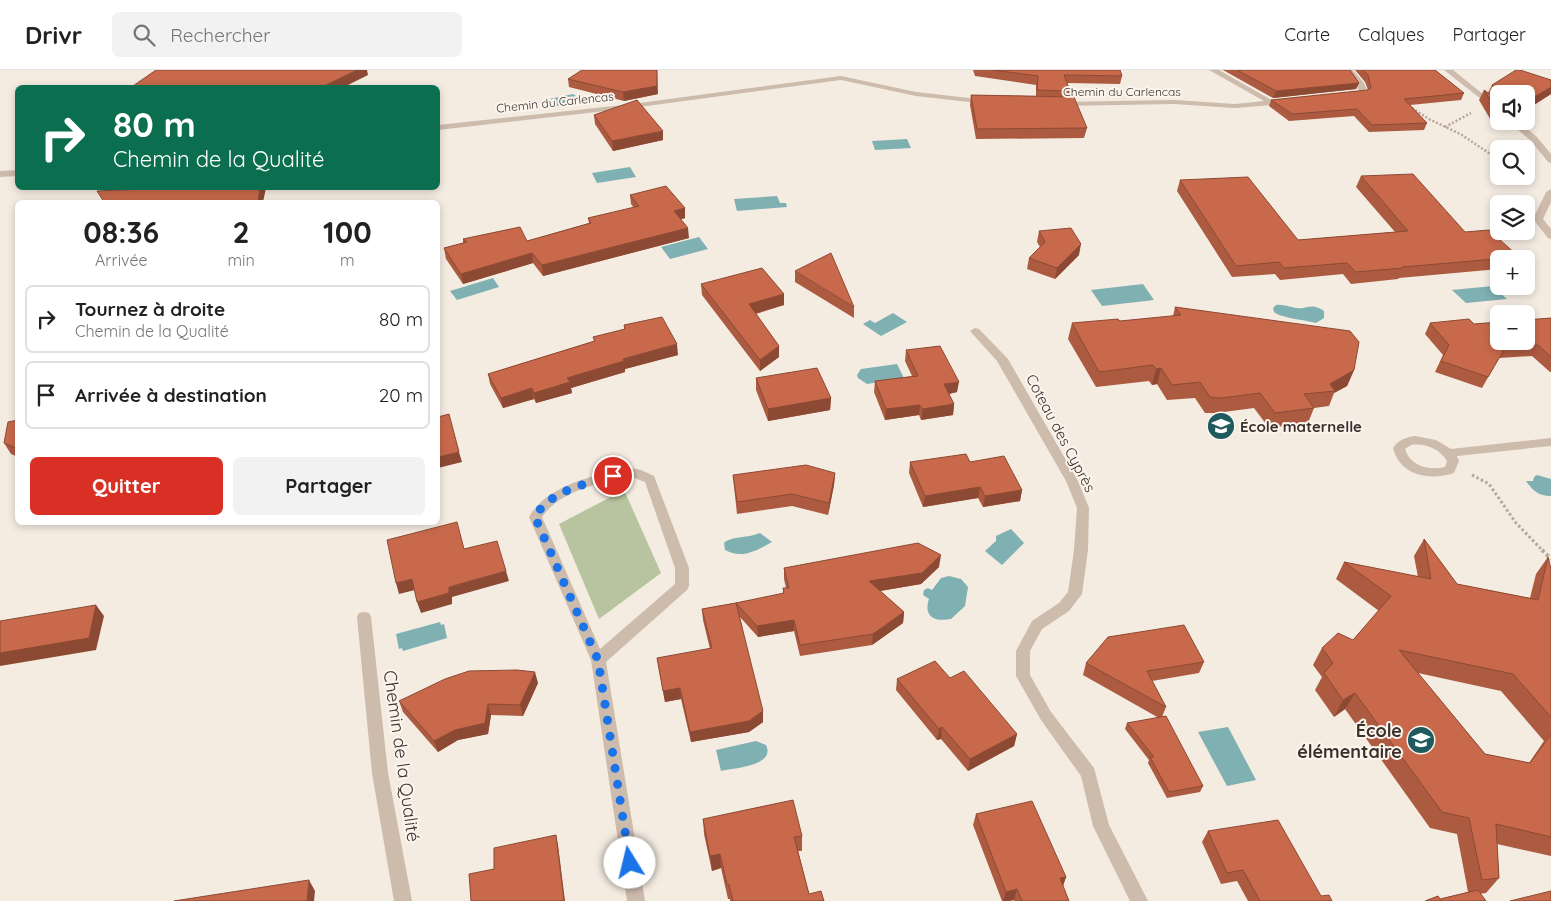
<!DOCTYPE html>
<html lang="fr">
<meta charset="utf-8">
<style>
:root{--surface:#fff;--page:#f2f2f2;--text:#222;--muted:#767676;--line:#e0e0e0;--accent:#d93025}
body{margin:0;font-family:Quicksand,sans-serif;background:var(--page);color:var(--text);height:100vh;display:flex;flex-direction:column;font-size:19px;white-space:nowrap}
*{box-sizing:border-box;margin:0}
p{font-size:16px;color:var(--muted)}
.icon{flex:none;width:28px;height:28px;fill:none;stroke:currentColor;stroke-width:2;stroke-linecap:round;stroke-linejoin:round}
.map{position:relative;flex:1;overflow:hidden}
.sheet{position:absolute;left:15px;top:130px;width:425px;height:325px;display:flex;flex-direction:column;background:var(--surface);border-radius:8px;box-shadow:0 2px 8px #0003}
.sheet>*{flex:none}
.banner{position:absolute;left:15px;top:15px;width:425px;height:105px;border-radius:8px;box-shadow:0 2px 8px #0003;background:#0b6e4f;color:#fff;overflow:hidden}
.fabs{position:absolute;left:1490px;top:15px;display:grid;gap:10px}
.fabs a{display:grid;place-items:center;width:45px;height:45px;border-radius:8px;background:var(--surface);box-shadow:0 2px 8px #0003;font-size:25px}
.pin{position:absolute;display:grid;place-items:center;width:42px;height:42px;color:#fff;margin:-21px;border:2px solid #fff;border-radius:50%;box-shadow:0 1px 5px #0007}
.me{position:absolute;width:55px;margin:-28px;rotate:351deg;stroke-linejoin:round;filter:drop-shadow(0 0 4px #0008)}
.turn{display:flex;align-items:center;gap:18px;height:105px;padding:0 15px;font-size:22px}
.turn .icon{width:65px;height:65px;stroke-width:2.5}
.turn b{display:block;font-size:35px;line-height:42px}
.eta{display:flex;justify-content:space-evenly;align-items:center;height:85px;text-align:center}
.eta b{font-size:30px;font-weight:700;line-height:35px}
.button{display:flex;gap:10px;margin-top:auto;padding:10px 15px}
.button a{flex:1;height:58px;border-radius:8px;background:var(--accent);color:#fff;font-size:20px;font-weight:700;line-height:58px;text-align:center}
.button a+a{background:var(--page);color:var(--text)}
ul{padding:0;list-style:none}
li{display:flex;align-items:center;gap:15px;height:68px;margin:0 10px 8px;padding:0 5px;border:2px solid var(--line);border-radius:8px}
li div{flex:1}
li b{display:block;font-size:19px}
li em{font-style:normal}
header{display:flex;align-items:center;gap:30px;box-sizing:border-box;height:70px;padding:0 25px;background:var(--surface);border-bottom:1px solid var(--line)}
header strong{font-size:24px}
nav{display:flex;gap:28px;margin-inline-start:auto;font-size:18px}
.search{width:350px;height:45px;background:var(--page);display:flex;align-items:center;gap:12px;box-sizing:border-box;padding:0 18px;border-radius:8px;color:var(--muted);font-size:19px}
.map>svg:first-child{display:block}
.green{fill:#b8c4a0}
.water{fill:#7fb0b2}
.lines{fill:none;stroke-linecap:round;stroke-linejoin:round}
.path-far2{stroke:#b9a596;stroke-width:2.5;stroke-dasharray:2 2;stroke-linecap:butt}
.path-far1{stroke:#b9a596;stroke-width:3;stroke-dasharray:2.5 2.5;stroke-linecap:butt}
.path{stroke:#b9a596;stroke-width:4;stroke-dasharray:3 3;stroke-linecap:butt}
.lane{fill:#cdbbac;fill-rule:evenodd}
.street{fill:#cdbbac;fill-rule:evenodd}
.wall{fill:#ac5a40;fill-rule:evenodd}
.shaded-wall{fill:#8c4a34}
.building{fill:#c8694b;stroke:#8c4a34}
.route{stroke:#1a73e8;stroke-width:9;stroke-dasharray:0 16.2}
.labels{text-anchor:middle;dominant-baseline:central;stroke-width:4;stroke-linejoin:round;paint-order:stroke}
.far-street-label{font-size:12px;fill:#3b302b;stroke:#fbf5ee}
.poi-label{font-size:15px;font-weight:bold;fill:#3b302b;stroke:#fbf5ee;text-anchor:start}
.street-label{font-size:15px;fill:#3b302b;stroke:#fbf5ee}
.near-poi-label{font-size:18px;font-weight:bold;fill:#3b302b;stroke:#fbf5ee;text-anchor:end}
.near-street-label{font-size:18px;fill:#3b302b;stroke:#fbf5ee}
</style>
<header>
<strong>Drivr</strong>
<div class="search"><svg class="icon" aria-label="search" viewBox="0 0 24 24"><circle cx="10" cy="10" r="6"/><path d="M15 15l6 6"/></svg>Rechercher</div>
<nav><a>Carte</a><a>Calques</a><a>Partager</a></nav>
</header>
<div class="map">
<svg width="1551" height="831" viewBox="0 0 1551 831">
<rect width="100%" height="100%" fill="#f4ebe1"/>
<path class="green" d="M624 420 661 503 599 549 559 454Z"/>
<path class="water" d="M573 24 579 28 571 33 548 38 540 33 545 30Z
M907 69 911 78 875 80 872 71Z
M630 97 636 107 597 113 592 103Z
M777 126 780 133H786L787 137 737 141 734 129Z
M699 167 708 179 670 189 661 177Z
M493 208 499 217 457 230 450 221Z
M1143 214 1154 230 1102 236 1091 220Z
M1493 216 1507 229 1466 233 1452 220Z
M1276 235C1283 234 1289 237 1296 238 1308 240 1310 232 1324 241V248L1316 253C1306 250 1280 248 1274 242L1273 238Z
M893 243 907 252 881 266 863 254 870 250 875 253Z
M897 294 904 308 867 314 858 308 857 305 861 299Z
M1537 405 1551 409V426C1539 426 1533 421 1526 411H1533L1534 407Z
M1011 459 1024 473 1002 495 985 481 996 471V466Z
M760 463 772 472C756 481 742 489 725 480L724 473C731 466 749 468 760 463Z
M949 506 961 509 968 517 965 536 951 549C935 552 923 547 929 529L923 525 924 520 928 518 932 520 941 508Z
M440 552 441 555 444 554 447 568 403 581 402 578 399 579 396 564Z
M1228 657 1256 710 1227 716 1198 662Z
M756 671 766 675C776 696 734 698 721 701L716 680Z"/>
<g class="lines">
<path class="path-far2" d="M1412 38 1429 49 1462 65 1499 90
M1445 57 1471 43
M1526 102 1535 106"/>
<path class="path-far1" d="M1472 405 1489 414 1516 453 1543 481"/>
<path class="path" d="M1542 480 1551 489"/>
<path class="lane" d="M1415 366 1436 370 1451 379 1551 368V376L1457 386 1459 391 1454 403C1430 411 1400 406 1393 378 1398 370 1406 367 1415 366ZM1411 375C1425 373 1440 379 1447 391L1445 397C1429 401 1410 396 1405 379Z"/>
<path class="street" d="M1209 0H1219L1277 33 1273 35 1235 38 1174 34 1060 36 1056 34 1060 32 1174 30 1235 34 1264 31Z
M1345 0H1353L1364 13 1368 23 1367 25 1347 27V23L1359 21 1356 14Z
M1444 0H1453L1499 37V43Z
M841 6 916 22 987 30 991 32 987 34 916 26 841 10 632 38 438 60V55L632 34Z
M1508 51H1518L1537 67 1551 84V93L1548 92 1531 71Z
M18 100V106L0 107V101Z
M1551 119V132L1543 149 1551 159V169L1548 168 1533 149 1546 122Z
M975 258 979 259 1008 289 1078 411 1089 438 1088 480 1082 524 1069 541 1042 559 1030 581V605L1051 642 1094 698 1109 755 1148 831H1130L1093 756 1081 706 1041 650 1016 606V581L1032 551 1059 533 1068 522 1074 480 1077 438 1066 411 997 291 970 261Z
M627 397 641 400 654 406 689 498V516L687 520 606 592 645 831H627L591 590 529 447C548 414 593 407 627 397ZM627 405 645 412 675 498V514L600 579 542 447C561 420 597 415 627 405Z
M364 542 369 543 371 547 388 703 412 831H394L372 703 357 547 359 543Z"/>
</g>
<path class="wall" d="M973 0H1120L1122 6 1120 14 1067 13 1070 21 1069 27 1087 58 1084 68 976 69 970 35 971 25 1036 26V15L975 6Z
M1223 0H1350L1359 13 1356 19 1273 28Z
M1355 0H1435L1464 23 1461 30 1410 35 1427 53 1424 60 1369 62 1354 46 1289 51 1269 36 1271 30 1368 20 1365 12Z
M568 9 658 24 624 31 569 17Z
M1492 15 1551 24 1526 40V24H1499V51H1507L1496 59 1479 30 1484 20 1488 23Z
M594 45 663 70 613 81 595 54Z
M1361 106 1465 162 1519 187 1518 189H1499V199L1399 208 1398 209 1351 214 1343 204 1280 210 1275 204 1232 207 1177 121 1180 110 1298 170 1395 162 1356 117Z
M630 125 685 138V148L681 149 689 168 543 206 533 193 463 214 446 189 444 178 463 173V169L527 171 589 153 588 148 634 138 631 134Z
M1039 161 1079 185 1055 209 1027 199 1029 188 1040 177 1037 172Z
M795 201 854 237V248L795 212Z
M701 214 784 224V235L756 244 779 276V287L760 301 702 225Z
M1175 237 1354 300 1347 316 1334 323 1329 336 1314 338 1308 353 1269 358 1254 338 1216 343H1205L1195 328 1167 330 1157 314 1152 315 1149 311 1096 317 1068 269 1072 253 1120 251 1173 246Z
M1551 248V302H1550L1532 286 1499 288 1482 318 1435 302 1443 285 1425 264 1430 253 1474 254Z
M624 255 678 285 625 299V302L571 318 572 323 536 333 534 329 503 338 490 314 488 304 594 271 593 267 624 260Z
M906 280 957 322 949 324 954 334 953 345 921 350 919 345 885 350 874 322 875 311 912 306 905 291Z
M756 308 831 328 830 340 768 351 756 320Z
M18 350V387L11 384 4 373Z
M910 392H970L1022 420 1020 431 983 437 978 428 923 437 909 403Z
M835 403 834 415 828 445 792 436 737 444 734 416 733 405Z
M1424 469 1457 514 1530 528 1536 504 1548 487 1551 499V786L1497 774 1499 808 1486 823 1440 829 1468 822 1457 764 1430 758 1345 639 1334 647 1315 620 1322 607 1313 595 1322 578 1353 570 1379 541 1336 509 1344 492 1418 507 1414 486ZM1418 603 1501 621 1544 671 1529 693 1485 684Z
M939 497 921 514 880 521 904 542 903 553 872 575 800 586 794 561 758 567 740 547 763 652 749 662 691 672 681 629 665 632 657 588 710 579 703 550 702 539 783 524V518H786L784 509V498Z
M1204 592 1199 603 1152 611 1166 637 1162 647 1203 716 1200 722 1167 728 1148 693 1149 690 1125 659 1127 653 1159 648 1083 605 1086 593Z
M950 608 1017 664 1014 676 968 701 941 669 937 670 896 620 897 609Z
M538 613 523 646 491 645 488 664 458 670 438 682 403 642 399 631Z
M976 744 1066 807 1063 816 1069 831H1014V830L1009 831H1002L973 755Z
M703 749 802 766V781H798L809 824 824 831H730V829H728L721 798 712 801 704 764Z
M1208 761 1321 826 1332 831H1248L1237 811 1221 814 1202 772Z"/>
<path class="shaded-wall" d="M357 0H367L368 5 342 18H320Z
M657 0 658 24 624 31 623 22Z
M1359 13 1356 19 1273 28 1276 21Z
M1551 17V24L1526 40V32Z
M1500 51H1507L1496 59Z
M663 61V70L613 81 612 71Z
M260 118H266L263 132H258Z
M685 138V148L675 151 674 141Z
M688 158 689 168 543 206 542 195Z
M1081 174 1079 185 1055 209 1057 198Z
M532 183 533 193 463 214 461 204Z
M784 224V235L749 245V234Z
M677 274 678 285 625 299V302L571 318 572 323 536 333 534 323 567 308 623 289Z
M779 276V287L760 301V290Z
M1161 298 1157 314 1152 315 1156 299Z
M1354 300 1347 316 1334 323 1335 321 1330 314Z
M959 312 957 322 943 325 944 314Z
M532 318 534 329 503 338 501 328Z
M831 328 830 340 768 351V339Z
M954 334 953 345 921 350 923 339Z
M920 335 919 345 885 350 886 339Z
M459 382 462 392 438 398V387Z
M835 403 834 415 828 445 829 433Z
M980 417 978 428 923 437 925 426Z
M1022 420 1020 431 983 437 985 426Z
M239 452H250L240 454Z
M941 485 939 497 921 514 868 523 869 511Z
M506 501 509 511 452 527V534L421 543 417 532 449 517Z
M412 509 415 520 399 524 396 513Z
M96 535 104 546 96 580 0 596V583Z
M904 542 903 553 872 575 873 564Z
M794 550V561L758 567 757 556Z
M535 602 538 613 523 646 520 635Z
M680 618 681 629 665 632 663 621Z
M1355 623 1345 639 1334 647 1343 630Z
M488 634 491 645 488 664 458 670 438 682 434 671Z
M763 641V652L749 662 691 672 690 662Z
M942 657 941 669 937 670 939 659Z
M1017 664 1014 676 968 701 970 689Z
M556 765 558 775 565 831H564Z
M720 784 721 798 712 801 710 786Z
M1066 807 1062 818 1060 808Z
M309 810 315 821 314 831H307Z
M1017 819 1014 830 1009 831H1003L1006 822Z"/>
<path class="building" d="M156 0H357L320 18H130Z
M582 0H657V16L623 22 568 9Z
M993 0H1120L1122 6 1064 5 1070 21 1037 20 1038 6Z
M1237 0H1350L1359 13 1276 21Z
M1363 0H1435L1464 23 1404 29 1427 53 1372 55 1357 39 1292 44 1271 30 1367 20 1371 18 1368 5Z
M1516 0H1520L1551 10V17L1526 32V24H1503L1492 15Z
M1484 20 1499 31V44Z
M971 25 1074 27 1087 58 977 59Z
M637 30 663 61 612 71 594 45Z
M1413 104 1465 162 1489 160 1519 187 1402 197 1403 198 1356 202 1347 193 1284 198 1279 192 1236 196 1180 110 1248 107 1298 170 1408 161 1361 106Z
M666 116 685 138 674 141 688 158 542 195 532 183 461 204 444 178 467 172 463 169 520 157 527 171 591 153 588 148 639 136 630 125Z
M169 118H260L258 132H104L97 121Z
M1071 158 1081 174 1057 198 1029 188 1045 172 1039 161Z
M831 183 854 237 795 201Z
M762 198 784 224 749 234 779 276 760 290 701 214Z
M1175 237 1350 261 1359 272 1354 300 1330 314 1335 321 1304 324 1314 338 1275 343 1260 323 1222 328 1210 327 1200 312 1172 315 1161 298 1156 299 1153 295 1099 302 1072 253 1118 249 1120 251 1181 245Z
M662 247 677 274 623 289 624 291 567 308 570 312 534 323 532 318 501 328 488 304 595 271 593 267 625 259 624 255Z
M1551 248V287L1538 275 1505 278 1488 307 1441 291 1449 275 1430 253 1469 249 1474 254 1499 252V271H1526V250Z
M940 276 959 312 944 314 954 334 923 339 920 335 886 339 875 311 918 306 906 280Z
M817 298 831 328 768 339 756 308Z
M449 344 459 382 438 387V347Z
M18 350V379L4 373 8 352Z
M966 384 970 392 1004 386 1022 420 985 426 980 417 925 426 910 392Z
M806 395 835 403 829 433 792 424 737 432 733 405Z
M457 452 464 479 497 471 506 501 449 517V523L417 532 412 509 396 513 387 470Z
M1424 469 1457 514 1538 530 1548 487 1551 499V647L1513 604 1399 580 1485 684 1530 693 1551 664V767L1496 754 1499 808 1482 810 1469 748 1442 742 1355 623 1343 630 1324 603 1333 593 1322 578 1338 563 1353 570 1391 526 1344 492 1431 509Z
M918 473 941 485 922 503 869 511 904 542 873 564 800 575 794 550 757 556 736 533 784 523 783 518H789L784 498Z
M736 533 763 641 749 651 690 662 680 618 663 621 657 588 712 578 702 539Z
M96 535 89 568 0 583V551Z
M1184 555 1204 592 1147 601 1166 637 1086 593 1108 567Z
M935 591 950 608 964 601 1017 664 970 689 942 657 939 659 897 609Z
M517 600 535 602 520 635 488 634 485 653 455 660 434 671 399 631 445 609 469 601Z
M1166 646 1203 716 1169 722 1150 687H1154L1127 653Z
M793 730 802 766 794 767 809 824 821 821 824 831H733L729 815 727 814 720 784 710 786 703 749Z
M1032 731 1066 807 1060 808 1069 831H1022L1017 819 1006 822 976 744Z
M1278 750 1321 826 1329 825 1332 831H1260L1243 800 1227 803 1208 761Z
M556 765 564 831H471L469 804 494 799V778Z
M309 810 307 831H174Z
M1478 820 1486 831H1425L1438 826 1440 829Z
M1551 821V831H1510Z"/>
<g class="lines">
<path class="route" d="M613 406C586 414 549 421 535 447L598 590 630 793"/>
</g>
<defs>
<symbol id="school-disc" viewBox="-11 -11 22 22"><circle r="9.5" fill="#1f5a5e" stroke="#fbf5ee"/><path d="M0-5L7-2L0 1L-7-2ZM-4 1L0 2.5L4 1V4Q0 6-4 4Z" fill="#fff"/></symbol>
</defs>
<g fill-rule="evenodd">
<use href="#school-disc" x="1205" y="340" width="32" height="32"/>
<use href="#school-disc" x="1405" y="654" width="32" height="32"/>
</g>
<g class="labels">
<g class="far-street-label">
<text x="1122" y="21">Chemin du Carlencas</text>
<text transform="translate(555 32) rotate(-6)">Chemin du Carlencas</text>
</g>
<g class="poi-label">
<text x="1240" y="356">École maternelle</text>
</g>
<g class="street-label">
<text transform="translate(1061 363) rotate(62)">Coteau des Cyprès</text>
</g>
<g class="near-poi-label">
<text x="1402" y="660">École<tspan x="1402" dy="21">élémentaire</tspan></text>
</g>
<g class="near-street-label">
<text transform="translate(402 686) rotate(82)">Chemin de la Qualité</text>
</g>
</g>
</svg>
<div class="fabs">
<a><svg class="icon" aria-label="sound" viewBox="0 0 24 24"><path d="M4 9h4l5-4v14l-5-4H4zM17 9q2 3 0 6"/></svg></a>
<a><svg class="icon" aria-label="search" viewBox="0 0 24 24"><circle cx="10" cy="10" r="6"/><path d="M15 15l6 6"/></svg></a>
<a><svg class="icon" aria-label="layers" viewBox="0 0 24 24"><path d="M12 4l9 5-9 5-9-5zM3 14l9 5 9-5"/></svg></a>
<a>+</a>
<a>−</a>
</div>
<div class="pin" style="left:613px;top:406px;background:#d93025"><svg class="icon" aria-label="arrive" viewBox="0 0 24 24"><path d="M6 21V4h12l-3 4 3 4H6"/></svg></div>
<svg class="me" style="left:630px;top:793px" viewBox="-20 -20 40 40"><circle r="19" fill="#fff"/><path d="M0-13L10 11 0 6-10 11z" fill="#1a73e8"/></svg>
<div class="banner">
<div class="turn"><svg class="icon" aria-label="right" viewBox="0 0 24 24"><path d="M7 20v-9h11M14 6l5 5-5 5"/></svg><div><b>80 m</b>Chemin de la Qualité</div></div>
</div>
<section class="sheet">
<div class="eta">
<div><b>08:36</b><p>Arrivée</p></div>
<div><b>2</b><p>min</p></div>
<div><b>100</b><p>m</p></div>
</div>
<ul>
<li><svg class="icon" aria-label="right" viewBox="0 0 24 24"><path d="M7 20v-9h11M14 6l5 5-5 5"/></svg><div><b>Tournez à droite</b><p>Chemin de la Qualité</p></div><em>80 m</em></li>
<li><svg class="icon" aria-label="arrive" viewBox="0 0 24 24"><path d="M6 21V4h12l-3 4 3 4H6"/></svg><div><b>Arrivée à destination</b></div><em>20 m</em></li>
</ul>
<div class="button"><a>Quitter</a><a>Partager</a></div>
</section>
</div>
